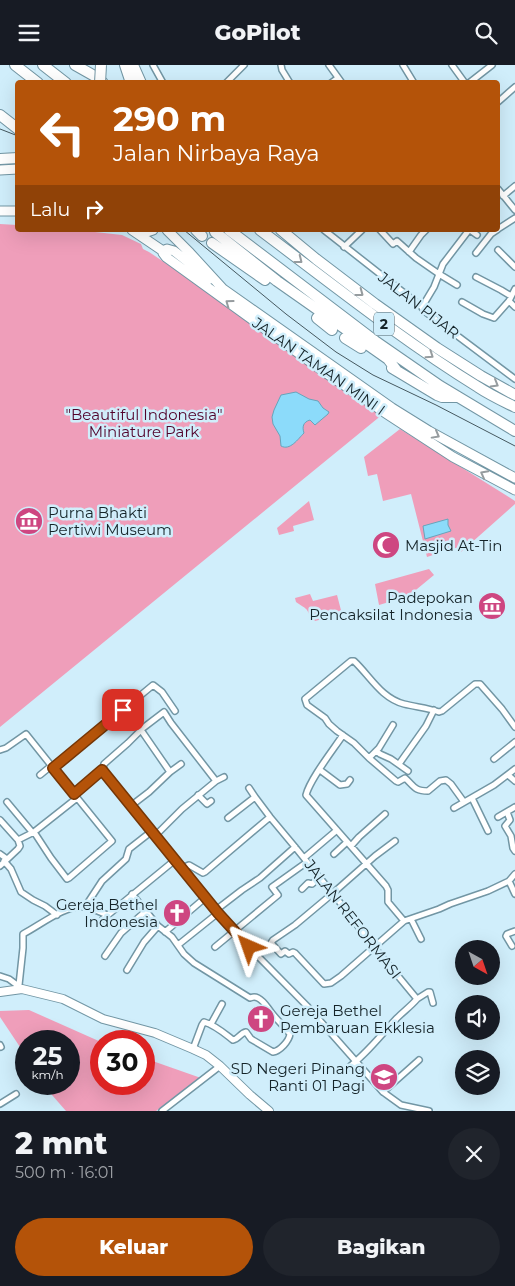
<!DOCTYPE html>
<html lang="id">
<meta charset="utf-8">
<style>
:root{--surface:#171b24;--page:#20242c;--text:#f1f3f6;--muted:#9ea1a6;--accent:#b45309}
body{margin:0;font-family:Montserrat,sans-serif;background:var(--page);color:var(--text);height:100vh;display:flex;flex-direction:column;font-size:19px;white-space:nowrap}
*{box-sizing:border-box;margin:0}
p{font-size:16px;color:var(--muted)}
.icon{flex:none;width:28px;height:28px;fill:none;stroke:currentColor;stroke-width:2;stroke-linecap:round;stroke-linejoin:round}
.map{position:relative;height:1046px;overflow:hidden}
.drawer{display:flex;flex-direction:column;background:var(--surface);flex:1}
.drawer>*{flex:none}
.top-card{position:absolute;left:15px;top:15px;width:485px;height:152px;border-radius:5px;box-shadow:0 5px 20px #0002;background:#b45309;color:#fff;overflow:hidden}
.needle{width:32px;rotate:140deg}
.controls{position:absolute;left:455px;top:875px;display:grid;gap:10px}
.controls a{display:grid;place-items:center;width:45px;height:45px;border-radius:50%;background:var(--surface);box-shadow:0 5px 20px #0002;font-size:25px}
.speed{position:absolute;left:15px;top:965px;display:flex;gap:10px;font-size:25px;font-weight:700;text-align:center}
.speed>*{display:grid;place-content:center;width:65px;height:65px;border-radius:50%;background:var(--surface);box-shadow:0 5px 20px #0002;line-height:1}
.speed small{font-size:12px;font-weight:400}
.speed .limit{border:8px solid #d22;background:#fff;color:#111}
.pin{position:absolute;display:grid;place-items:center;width:42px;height:42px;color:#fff;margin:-21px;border-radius:10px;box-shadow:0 2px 8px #0006}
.me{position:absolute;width:55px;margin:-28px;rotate:317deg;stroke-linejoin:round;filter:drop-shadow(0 0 4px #0008)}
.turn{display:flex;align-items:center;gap:18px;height:105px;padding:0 15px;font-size:22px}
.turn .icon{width:65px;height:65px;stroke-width:2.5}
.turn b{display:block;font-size:35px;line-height:42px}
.then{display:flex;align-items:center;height:48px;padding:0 15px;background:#0003;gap:10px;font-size:19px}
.round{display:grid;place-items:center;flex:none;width:52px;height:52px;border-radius:26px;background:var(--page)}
.headline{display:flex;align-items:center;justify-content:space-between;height:85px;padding:0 15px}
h1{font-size:30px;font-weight:800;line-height:38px}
.primary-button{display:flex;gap:10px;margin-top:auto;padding:10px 15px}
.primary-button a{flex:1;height:58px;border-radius:30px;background:var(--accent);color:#fff;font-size:20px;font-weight:800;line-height:58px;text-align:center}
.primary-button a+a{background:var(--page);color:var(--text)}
header{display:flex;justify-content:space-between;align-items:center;height:65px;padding:0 15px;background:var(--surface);font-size:22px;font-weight:800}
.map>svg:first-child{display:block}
.green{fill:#ef9eba}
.water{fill:#8cdbfa;stroke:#68a4bb}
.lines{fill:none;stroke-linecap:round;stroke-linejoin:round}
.street-casing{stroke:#7296a4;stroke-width:8}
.secondary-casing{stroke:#7296a4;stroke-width:10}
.primary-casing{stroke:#7296a4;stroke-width:11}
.highway-casing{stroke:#7296a4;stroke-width:12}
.street{stroke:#fff;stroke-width:5}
.secondary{stroke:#fff;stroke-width:8}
.primary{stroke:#fff;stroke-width:9}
.highway{stroke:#fff;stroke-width:10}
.tram{stroke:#45585f;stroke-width:1}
.highway-bridge-casing{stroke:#7296a4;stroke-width:12;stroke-linecap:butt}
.highway-bridge{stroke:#fff;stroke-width:10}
.oneway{stroke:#969c9f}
.route-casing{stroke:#753606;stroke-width:12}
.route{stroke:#b45309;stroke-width:9}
.labels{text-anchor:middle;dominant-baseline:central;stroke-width:5;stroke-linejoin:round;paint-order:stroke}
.shield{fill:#d0eefb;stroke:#4d6168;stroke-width:1}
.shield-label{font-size:14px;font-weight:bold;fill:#152429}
.street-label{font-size:15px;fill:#152429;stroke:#d0eefb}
.park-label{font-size:15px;fill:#52032b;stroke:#d0eefb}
.poi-label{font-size:15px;fill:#152429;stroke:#d0eefb;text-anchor:start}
</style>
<header><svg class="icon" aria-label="menu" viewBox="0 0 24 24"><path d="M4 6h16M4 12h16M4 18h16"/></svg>GoPilot<svg class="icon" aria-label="search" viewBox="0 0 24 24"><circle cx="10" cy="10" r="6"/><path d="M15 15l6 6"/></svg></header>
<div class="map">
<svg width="515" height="1046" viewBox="0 0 515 1046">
<rect width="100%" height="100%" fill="#d0eefb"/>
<path class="green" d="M0 159 17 160 18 165H77L122 170 141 179 143 184 149 187 209 227 383 349 0 662Z
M400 364 515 436V439L461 487 458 483H454L427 492 411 429 383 436 377 409 368 411 364 392Z
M309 436 314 455 293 461 294 466 279 470 277 463Z
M429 504 434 510 411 529 399 534 379 540 375 519Z
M310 529 313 536 337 530 342 549 315 556 311 554C307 542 306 544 296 537L295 533Z
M29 945 101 977V1019H144V993L201 1013 156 1046H66L52 1030 45 1019H69V976H26V991L0 952V946Z"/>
<path class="water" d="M296 327 309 334 318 336 323 343 329 347 328 349 315 360 310 355C303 357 302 362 304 368 298 374 290 386 281 381L280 371 273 359 272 352 274 345 281 330Z
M448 454V460L451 466 425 474 423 461Z"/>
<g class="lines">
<defs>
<path id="street" d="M153 0 163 18
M281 0 282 5 290 18
M329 0 342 18
M403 0 414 18
M452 0 465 18
M226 18 244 0
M331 18 338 13
M469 18 492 0
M498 37 515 22
M498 124 515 145
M503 131 515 121
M498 164 515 153
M324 165 422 242 423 245 515 314
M380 165 393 179 397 176 416 193 439 209 457 220
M470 165 477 170
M344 182 362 165
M498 185 515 202
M409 187 421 170 426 165
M476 188 491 169 497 165
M476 212 501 225 511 231
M509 236 515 242
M462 237 483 249 494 253 509 236 515 224
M422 242 434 222 443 199 469 165
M343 670C333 685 310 714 306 730L386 821 388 825V837L404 856
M0 685 6 683 26 669 74 729 103 705 234 867 307 941 383 1027 401 1040 429 1046
M376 686 380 689 391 694 408 706
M369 693 379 683 393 660
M494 694 515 677
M399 699 426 661 434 645
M53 703 153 620 162 627 175 646
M103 705 104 699 128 678 143 663 164 647 171 658 216 716 182 744 156 770
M320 705 340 720 347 719 350 715
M170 707 181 699
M40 710 51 701
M508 710 515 716
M216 716 224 712
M249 723 255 732
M198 730 207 739 211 736
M472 733 488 766
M7 737 32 767
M464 737 451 719 446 715 440 716 428 726C414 726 414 721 405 713L398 717 396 716 369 693 354 678 337 666 329 659 325 653 307 640 305 634 351 596H354C370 611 381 633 404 639 416 642 428 643 439 647L442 646 475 619H480L502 644 515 662
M132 740 149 727 170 707 141 665
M454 743 494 720 515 704
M507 747 510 755 505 761 511 771 513 783 515 786
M498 752 515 742
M228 753 255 732 270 752 295 782 346 845 374 882 417 934C411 941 404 946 397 953 380 971 365 991 344 1006
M0 755 18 775 20 781 18 784 0 801
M34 767 51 793 67 814 69 813 112 776 74 729
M18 775 34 767 77 733
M395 776 375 791 332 829 295 860 273 875 271 878 281 889 285 886 289 889 293 887 295 888 324 919 331 918 341 911 404 856 439 844 450 839 488 826 509 816 515 809
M351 781 359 772 385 749
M0 789 7 794
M334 789 347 777
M304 793 337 765
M4 796 11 804 21 827 33 835 45 841 57 850
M182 803 189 800 203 808 205 807 270 752
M509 816 515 829
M302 824 308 818 312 819 320 812
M132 829 158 861 172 872 184 889 194 898 250 933C253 932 254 931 258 933 264 936 267 942 271 947 276 954 284 961 290 969 289 976 280 986 273 987L251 974 246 967C240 968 239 974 233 975 224 968 215 960 204 957L202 960 193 984
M85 842 102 816 126 794 129 784 152 766
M216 845 242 825 260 813 295 782
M103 854 175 795
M411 854 421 874
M165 867 206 832
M178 880 218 848
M512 881 506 871 507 869 515 866
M215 882 278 830 272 822 307 797
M105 891 121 868 146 846
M127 905 144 877 158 861
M0 911 9 914 21 923
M19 920 23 883V869C39 861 66 839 84 842 92 843 100 847 107 850
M417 934 428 927H430L433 938
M211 959 222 939
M0 980 1 982
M383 1027 419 995
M0 1039 16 1029
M162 1046 220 1001"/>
<path id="secondary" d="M0 927 22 924 63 934 103 954 155 968 193 984 206 990 220 1001 250 1030 269 1046"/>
<path id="primary" d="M0 105 18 104
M0 146H18
M132 165 163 186V188L166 192 326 308 387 349 453 392 515 425
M136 165 147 167 153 165
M167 165 190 188 223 224 392 343 429 366 515 413
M163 186 167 184 174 186 210 214"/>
<path id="highway" d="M15 0 38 18
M43 0 66 18
M75 0 98 13 103 18
M125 0 131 18
M133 0 141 18
M0 50 18 64
M0 94 18 93
M196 165 202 171
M229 165 375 276 440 321 515 366
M260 165C332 219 402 275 478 322 490 330 503 336 515 342
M281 165 316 194 375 239 437 283 481 311 515 330
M215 167 277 216 388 294 397 306
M212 178 265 215
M317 253 332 265
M345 273 361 283
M392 303 437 330 442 332H456"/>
</defs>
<use href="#street" class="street-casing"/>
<use href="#secondary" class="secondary-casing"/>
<use href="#primary" class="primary-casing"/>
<use href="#highway" class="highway-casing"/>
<use href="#street" class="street"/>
<use href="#secondary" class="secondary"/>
<use href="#primary" class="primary"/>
<use href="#highway" class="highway"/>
<path class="tram" d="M0 64 18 71
M184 165 286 249 336 287 373 310 436 340 515 381"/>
<defs>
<path id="highway-bridge" d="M100 18 101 0"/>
</defs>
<use href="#highway-bridge" class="highway-bridge-casing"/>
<use href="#highway-bridge" class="highway-bridge"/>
</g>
<defs><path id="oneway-chevron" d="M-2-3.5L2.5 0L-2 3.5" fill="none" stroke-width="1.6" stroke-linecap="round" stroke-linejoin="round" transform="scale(1.25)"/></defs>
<g class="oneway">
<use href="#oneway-chevron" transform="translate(299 195) rotate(38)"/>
<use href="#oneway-chevron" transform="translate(360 228) rotate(37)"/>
<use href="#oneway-chevron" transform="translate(229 238) rotate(-144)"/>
<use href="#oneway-chevron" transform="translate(430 290) rotate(34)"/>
<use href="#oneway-chevron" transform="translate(495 319) rotate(30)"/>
<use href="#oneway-chevron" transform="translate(436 370) rotate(29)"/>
<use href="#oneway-chevron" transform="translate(484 409) rotate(-152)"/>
</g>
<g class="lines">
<defs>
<path id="route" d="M123 645 53 703 74 729 102 705 218 848 249 882"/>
</defs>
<use href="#route" class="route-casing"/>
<use href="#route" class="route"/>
</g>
<defs>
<symbol id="museum-disc" viewBox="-11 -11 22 22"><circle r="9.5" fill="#ce4681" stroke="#d0eefb"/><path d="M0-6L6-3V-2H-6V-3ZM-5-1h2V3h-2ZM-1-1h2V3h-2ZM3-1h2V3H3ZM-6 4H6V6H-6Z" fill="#fff"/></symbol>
<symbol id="mosque-disc" viewBox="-11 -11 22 22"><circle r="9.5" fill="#ce4681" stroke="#d0eefb"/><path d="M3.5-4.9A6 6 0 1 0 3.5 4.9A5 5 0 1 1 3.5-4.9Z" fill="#fff"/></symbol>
<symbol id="church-disc" viewBox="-11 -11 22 22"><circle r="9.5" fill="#ce4681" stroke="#d0eefb"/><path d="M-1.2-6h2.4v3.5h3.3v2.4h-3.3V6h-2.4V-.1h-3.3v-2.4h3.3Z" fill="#fff"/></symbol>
<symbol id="school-disc" viewBox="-11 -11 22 22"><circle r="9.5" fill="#ce4681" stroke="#d0eefb"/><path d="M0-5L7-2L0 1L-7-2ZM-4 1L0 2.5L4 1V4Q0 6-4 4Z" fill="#fff"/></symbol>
</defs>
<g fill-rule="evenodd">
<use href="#museum-disc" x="13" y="440" width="32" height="32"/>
<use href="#mosque-disc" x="370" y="464" width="32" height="32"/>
<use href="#museum-disc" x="476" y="525" width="32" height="32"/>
<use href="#church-disc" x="161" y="832" width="32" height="32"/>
<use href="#church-disc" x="245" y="938" width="32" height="32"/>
<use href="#school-disc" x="368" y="996" width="32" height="32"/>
</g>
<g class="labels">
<rect class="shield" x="374" y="247.5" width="20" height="23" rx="4"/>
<g class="shield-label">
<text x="384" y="259">2</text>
</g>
<g class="street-label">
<text transform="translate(419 240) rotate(38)">JALAN PIJAR</text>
<text transform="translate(319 301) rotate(35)">JALAN TAMAN MINI I</text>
<text transform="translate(353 854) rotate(52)">JALAN REFORMASI</text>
</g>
<g class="park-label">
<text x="144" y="349">"Beautiful Indonesia"<tspan x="144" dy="17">Miniature Park</tspan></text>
</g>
<g class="poi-label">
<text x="48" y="447">Purna Bhakti<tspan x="48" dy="17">Pertiwi Museum</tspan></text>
<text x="405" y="480">Masjid At-Tin</text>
<text x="473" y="532" text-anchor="end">Padepokan<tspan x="473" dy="17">Pencaksilat Indonesia</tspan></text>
<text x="158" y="839" text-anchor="end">Gereja Bethel<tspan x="158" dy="17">Indonesia</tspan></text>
<text x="280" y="945">Gereja Bethel<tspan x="280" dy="17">Pembaruan Ekklesia</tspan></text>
<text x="365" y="1003" text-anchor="end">SD Negeri Pinang<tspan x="365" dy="17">Ranti 01 Pagi</tspan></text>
</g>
</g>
</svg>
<div class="controls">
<a><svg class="needle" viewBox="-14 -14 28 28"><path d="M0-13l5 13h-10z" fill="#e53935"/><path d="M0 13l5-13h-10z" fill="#9ea1a6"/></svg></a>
<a><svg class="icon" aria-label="sound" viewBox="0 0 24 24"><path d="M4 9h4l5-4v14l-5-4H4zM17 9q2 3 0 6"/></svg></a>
<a><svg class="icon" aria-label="layers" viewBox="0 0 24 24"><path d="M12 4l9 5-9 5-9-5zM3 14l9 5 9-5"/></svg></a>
</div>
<div class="speed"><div>25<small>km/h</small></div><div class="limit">30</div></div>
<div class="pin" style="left:123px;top:645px;background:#d93025"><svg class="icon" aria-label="arrive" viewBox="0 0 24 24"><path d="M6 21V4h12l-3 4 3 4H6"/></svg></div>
<svg class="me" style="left:249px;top:882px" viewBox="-20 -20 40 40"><path d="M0-17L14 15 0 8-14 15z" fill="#b45309" stroke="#fff" stroke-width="4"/></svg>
<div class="top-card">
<div class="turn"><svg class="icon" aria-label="left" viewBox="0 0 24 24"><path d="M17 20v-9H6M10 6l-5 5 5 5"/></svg><div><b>290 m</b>Jalan Nirbaya Raya</div></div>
<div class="then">Lalu<svg class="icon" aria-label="right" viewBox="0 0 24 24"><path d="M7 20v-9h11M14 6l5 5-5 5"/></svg></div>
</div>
</div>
<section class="drawer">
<div class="headline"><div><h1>2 mnt</h1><p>500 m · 16:01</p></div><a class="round"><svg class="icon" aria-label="close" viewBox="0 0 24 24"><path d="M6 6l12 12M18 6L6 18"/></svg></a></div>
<div class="primary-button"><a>Keluar</a><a>Bagikan</a></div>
</section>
